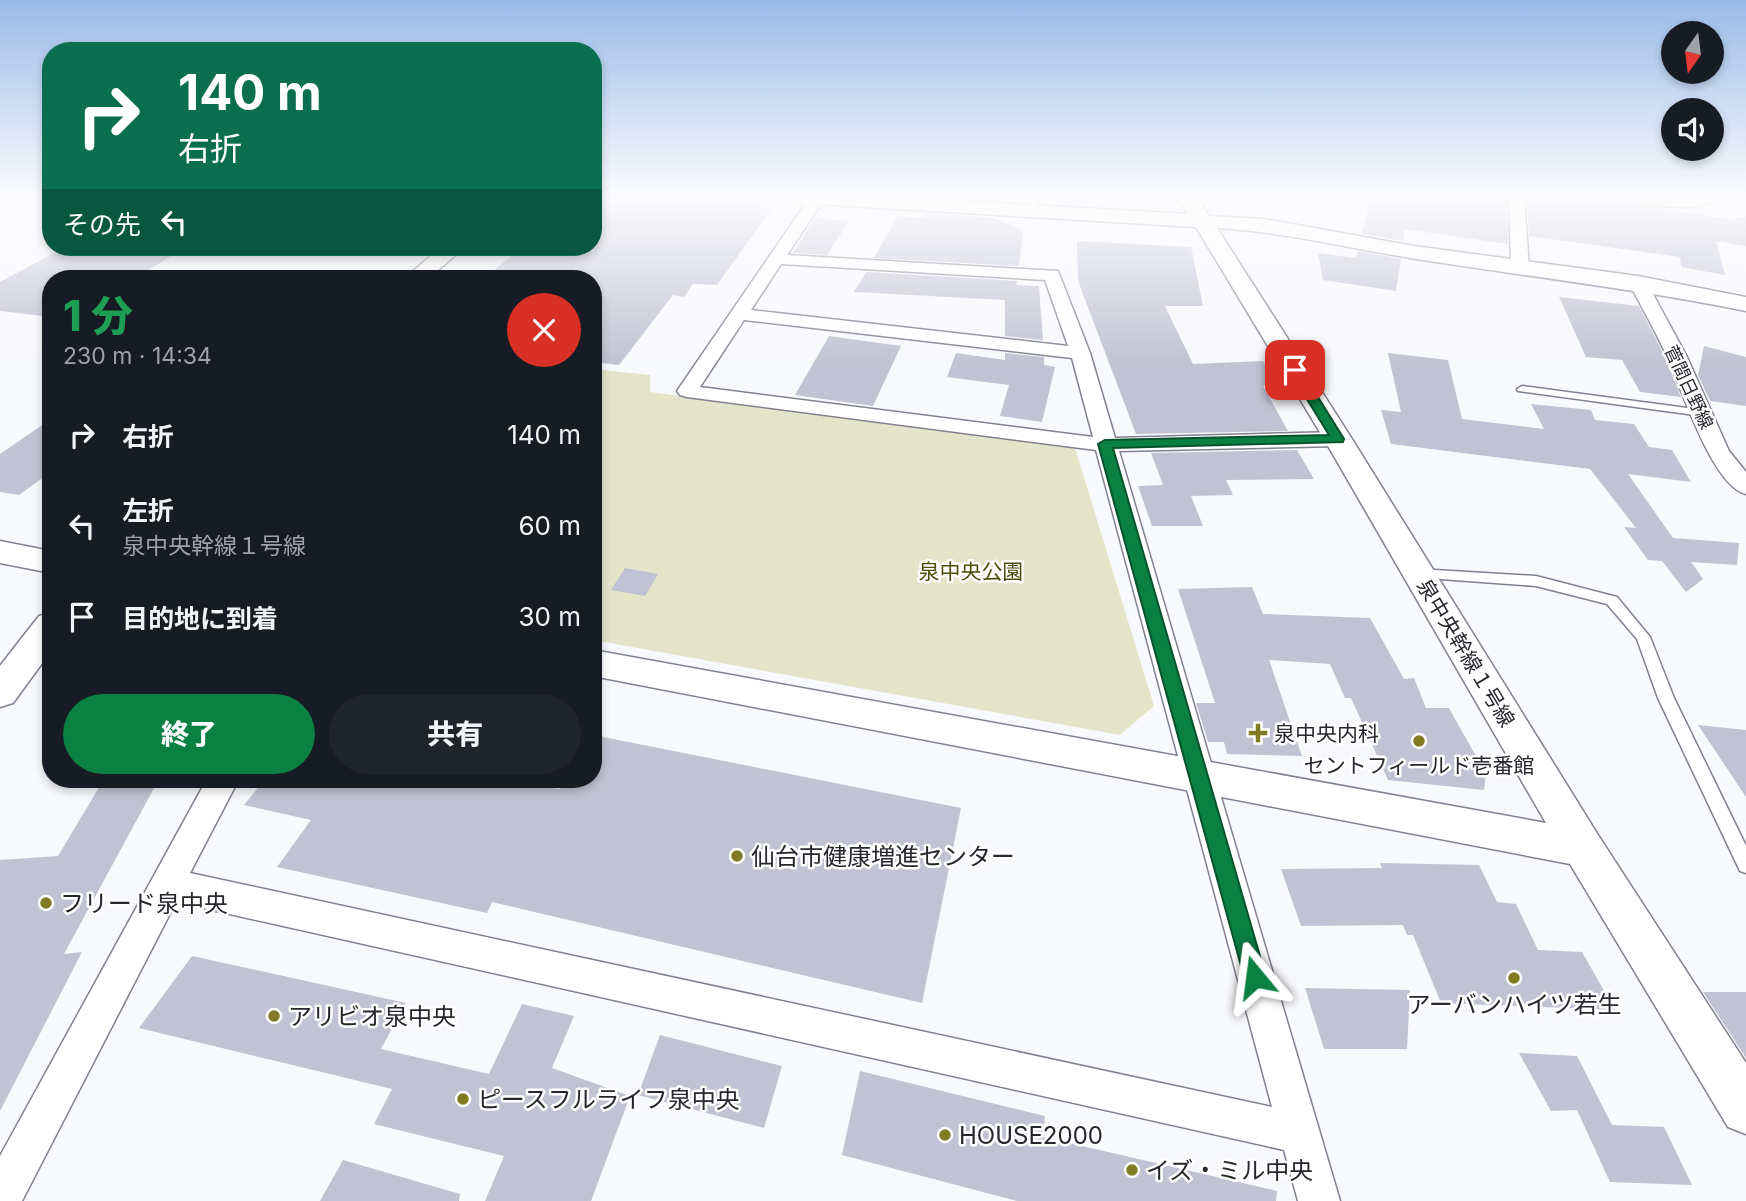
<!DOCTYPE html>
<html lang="ja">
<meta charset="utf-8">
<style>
:root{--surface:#171b24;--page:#20242c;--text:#f1f3f6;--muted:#9ea1a6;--accent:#0b8043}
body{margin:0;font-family:Inter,"Noto Sans JP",sans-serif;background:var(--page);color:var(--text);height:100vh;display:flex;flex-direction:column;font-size:26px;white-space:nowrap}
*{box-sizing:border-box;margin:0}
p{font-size:23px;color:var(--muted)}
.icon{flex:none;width:38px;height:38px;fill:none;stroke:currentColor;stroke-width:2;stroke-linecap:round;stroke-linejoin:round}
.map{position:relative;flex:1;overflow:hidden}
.panel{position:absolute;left:42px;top:270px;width:560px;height:518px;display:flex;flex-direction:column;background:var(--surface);border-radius:28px;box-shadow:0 4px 10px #0003}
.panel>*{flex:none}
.hud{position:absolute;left:42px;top:42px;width:560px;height:214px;border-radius:28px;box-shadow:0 4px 10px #0003;background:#0b6e4f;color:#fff;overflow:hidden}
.needle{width:46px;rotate:194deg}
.controls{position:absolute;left:1661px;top:21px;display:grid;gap:14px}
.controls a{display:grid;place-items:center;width:63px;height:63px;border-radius:50%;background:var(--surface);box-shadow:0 4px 10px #0003;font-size:35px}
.pin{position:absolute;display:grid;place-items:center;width:60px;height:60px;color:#fff;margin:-30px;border-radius:14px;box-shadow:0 4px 10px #0006}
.me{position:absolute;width:77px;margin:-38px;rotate:344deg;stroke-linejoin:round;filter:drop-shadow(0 0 5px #0008)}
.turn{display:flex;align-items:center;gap:24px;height:147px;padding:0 21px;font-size:32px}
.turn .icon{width:91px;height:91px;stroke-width:2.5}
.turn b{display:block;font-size:49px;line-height:60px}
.then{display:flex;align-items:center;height:66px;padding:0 21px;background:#0003;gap:14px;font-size:26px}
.round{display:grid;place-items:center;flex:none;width:74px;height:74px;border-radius:37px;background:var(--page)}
.head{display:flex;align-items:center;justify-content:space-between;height:119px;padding:0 21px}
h1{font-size:42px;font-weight:800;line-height:52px;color:#1e9e55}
.action{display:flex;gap:14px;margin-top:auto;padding:14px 21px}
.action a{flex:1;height:80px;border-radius:42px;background:var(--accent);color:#fff;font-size:28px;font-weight:800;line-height:80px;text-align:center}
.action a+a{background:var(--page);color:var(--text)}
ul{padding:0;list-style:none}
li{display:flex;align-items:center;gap:21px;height:91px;padding:0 21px}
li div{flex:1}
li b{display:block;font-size:26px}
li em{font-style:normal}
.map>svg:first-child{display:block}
.green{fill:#e4e4c9}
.building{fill:#c1c2d3}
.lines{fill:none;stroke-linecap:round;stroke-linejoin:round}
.service-casing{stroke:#818191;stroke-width:3}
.minor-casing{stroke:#818191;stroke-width:3}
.tertiary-casing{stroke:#818191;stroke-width:3}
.service{fill:#fff;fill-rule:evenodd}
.minor{fill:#fff;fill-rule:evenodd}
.tertiary{fill:#fff;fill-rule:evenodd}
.route{fill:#0b8043;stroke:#07532c;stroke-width:2}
.poi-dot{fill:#817c23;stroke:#fff;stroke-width:2.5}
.labels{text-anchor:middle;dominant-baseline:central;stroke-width:5;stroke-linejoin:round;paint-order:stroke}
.far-street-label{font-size:18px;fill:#26262d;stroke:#fff}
.park-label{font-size:21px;fill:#4f4c0c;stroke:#fff}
.street-label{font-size:21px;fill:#26262d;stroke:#fff}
.poi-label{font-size:21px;fill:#26262d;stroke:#fff;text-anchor:start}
.near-poi-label{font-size:24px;fill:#26262d;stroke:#fff;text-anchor:start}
</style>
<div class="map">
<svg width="1746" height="1201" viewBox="0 0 1746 1201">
<rect width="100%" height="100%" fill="#f8f9fc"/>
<path class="green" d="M593 369 650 375V392L1075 448 1154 706 1120 735 593 640Z"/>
<path class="building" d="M593 197H701L758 203 755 206 772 208 717 285 693 284 684 297 673 295 619 365 593 362V278H485L521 247H593Z
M1371 197H1507L1508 244 1405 229 1403 241 1362 234Z
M1527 197H1595L1731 220 1746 216V246L1716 241 1725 275 1681 267 1680 257 1529 236Z
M927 213 994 218 1023 230 1019 266 874 258 898 216 925 218Z
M815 218 849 221 827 255 793 253Z
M1077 241 1191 247 1203 306H1165L1193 364 1263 361 1277 385 1263 386 1288 431 1136 434 1078 281Z
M65 247H186L135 278H51V317L0 311V282Z
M1358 251 1401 259 1396 291 1323 280 1318 253 1356 258Z
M866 272 1017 281 1016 285 1039 286 1043 340 1005 336V300L854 292Z
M1559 297 1639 306 1665 357 1681 397 1640 392 1622 360 1586 357Z
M829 336 901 346 873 406 795 395Z
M1704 346 1746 357V406L1710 401 1698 375Z
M956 353 1005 360V353L1044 357V365L1055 367 1042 422 1000 416 1009 385 947 377Z
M1388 353 1448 360 1462 419 1544 429 1531 404 1591 410 1595 420 1634 424 1649 447 1672 450 1691 482 1628 474 1673 538 1739 543 1737 565 1691 562 1703 579 1686 592 1662 561 1648 560 1624 527 1636 528 1590 469 1391 444 1381 410 1401 412Z
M51 419V472L19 495 0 492V454Z
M1297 450 1314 479 1226 480 1233 495 1191 496 1203 526H1152L1138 486 1163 485 1151 453Z
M625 568 658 574 645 596 611 590Z
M1252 587 1263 614 1370 618 1404 679 1414 678 1426 708H1449L1486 774 1484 790 1388 780 1351 698H1345L1330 664 1269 660 1302 756 1227 754 1224 742H1208L1196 703H1215L1178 589Z
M1698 725 1746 730V797Z
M593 735 961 808 922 1003 492 902 487 913 277 867 311 820 244 805 265 779H506L559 789 565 779H593Z
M104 779H159L64 954 82 952 0 1111V860L58 856Z
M1380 863 1479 865 1497 902 1516 904 1538 950 1582 952 1615 1010 1441 1003 1413 935H1407L1403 925 1301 926 1281 869 1382 868Z
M192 956 406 1003 381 1049 489 1074 522 1004 574 1016 552 1068 630 1096 591 1201H485L504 1156 374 1124 392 1089 139 1028Z
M1305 988 1410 990 1407 1049H1324Z
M1703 992H1746V1058Z
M660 1035 782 1066 764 1128 638 1095Z
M1519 1053 1577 1056 1612 1125 1664 1127 1692 1185 1610 1182 1577 1110 1551 1111Z
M860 1071 1045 1116 1043 1137 1277 1191 1276 1201H1017L842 1155Z
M343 1160 460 1194 459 1201H320Z"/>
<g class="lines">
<defs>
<path id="service" d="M1031 197H1039L1036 210 1032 212 1028 210Z
M1522 386 1702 410 1708 413 1702 416 1518 391 1517 389Z
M1418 569 1536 576 1617 597 1650 637 1674 698 1746 846V873L1740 871 1658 698 1637 639 1607 604 1536 586 1413 577 1411 574Z"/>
<path id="minor" d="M810 197 825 198 787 255 1058 271 1090 353 1115 438 1338 432 1346 434 1349 439 1346 444 1338 446 1119 451 1340 1201H1298L1284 1150 176 902 22 1201H0V1156L207 779H239L190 873 1272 1107 1096 450 687 397 680 395 677 391ZM781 264 1045 280 1068 346 751 310ZM744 320 1072 358 1093 437 700 387Z
M1524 197 1529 267 1520 272 1511 267 1509 198Z
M1639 197 1693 199 1721 197C1706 211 1654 210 1639 197Z
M1638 278 1647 283 1687 357 1729 451 1746 472V494C1712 486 1681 387 1667 356 1655 331 1642 307 1629 283Z"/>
<path id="tertiary" d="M787 197H894L1188 214 1177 197H1197L1209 216 1264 219 1414 246 1638 276 1746 297V311C1636 289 1526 276 1416 259 1349 248 1284 232 1217 228L1352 439 1598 835 1746 1063V1134L1728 1127 1570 864 593 676V650L1546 823 1324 439 1196 227 797 203Z
M441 247H465L429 278H405Z
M0 541 51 551V573L0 563Z
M51 613V651L13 703 0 707V666L39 616Z"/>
</defs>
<use href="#service" class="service-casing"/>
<use href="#minor" class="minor-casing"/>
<use href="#tertiary" class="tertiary-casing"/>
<use href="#service" class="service"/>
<use href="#minor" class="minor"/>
<use href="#tertiary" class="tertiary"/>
</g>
<linearGradient id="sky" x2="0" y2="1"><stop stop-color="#99bae8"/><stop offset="0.54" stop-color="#fcfcfe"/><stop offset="1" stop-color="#fcfcfe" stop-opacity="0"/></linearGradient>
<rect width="1746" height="365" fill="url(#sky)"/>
<path class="route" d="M1295 366 1301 370 1344 439 1343 442 1113 448 1266 977 1263 985 1255 988 1247 985 1244 977 1098 444 1105 440 1329 435 1289 370Z"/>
<g class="poi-dot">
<path d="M1254.5 722.5h7v7h7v7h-7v7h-7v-7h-7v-7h7z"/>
<circle cx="1419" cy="741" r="7"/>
<circle cx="737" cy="856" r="7"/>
<circle cx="46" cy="903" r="7"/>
<circle cx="1514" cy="978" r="7"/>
<circle cx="274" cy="1016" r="7"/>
<circle cx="463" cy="1099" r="7"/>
<circle cx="945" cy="1135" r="7"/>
<circle cx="1132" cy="1170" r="7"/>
</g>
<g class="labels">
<g class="far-street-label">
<text transform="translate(1689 387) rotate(65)">菅間日野線</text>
</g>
<g class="park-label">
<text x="971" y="571">泉中央公園</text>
</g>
<g class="street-label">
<text transform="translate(1466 653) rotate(59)">泉中央幹線１号線</text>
</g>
<g class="poi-label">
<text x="1274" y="733">泉中央内科</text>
<text x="1419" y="765" text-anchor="middle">セントフィールド壱番館</text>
</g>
<g class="near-poi-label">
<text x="751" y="856">仙台市健康増進センター</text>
<text x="60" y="903">フリード泉中央</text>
<text x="1514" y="1004" text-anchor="middle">アーバンハイツ若生</text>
<text x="288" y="1016">アリビオ泉中央</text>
<text x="477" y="1099">ピースフルライフ泉中央</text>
<text x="959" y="1135">HOUSE2000</text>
<text x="1146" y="1170">イズ・ミル中央</text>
</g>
</g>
</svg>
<div class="controls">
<a><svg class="needle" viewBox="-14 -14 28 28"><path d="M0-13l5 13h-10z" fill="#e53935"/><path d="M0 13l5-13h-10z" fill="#9ea1a6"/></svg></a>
<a><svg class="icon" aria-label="sound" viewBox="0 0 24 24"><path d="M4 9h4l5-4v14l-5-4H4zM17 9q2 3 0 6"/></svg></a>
</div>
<div class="pin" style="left:1295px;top:370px;background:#d93025"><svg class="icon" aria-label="arrive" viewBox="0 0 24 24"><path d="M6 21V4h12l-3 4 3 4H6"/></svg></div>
<svg class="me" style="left:1255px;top:977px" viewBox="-20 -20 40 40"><path d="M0-17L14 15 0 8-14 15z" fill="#0b8043" stroke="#fff" stroke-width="4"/></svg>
<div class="hud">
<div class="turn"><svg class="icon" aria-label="right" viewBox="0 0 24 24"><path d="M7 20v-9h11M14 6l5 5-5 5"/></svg><div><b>140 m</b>右折</div></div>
<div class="then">その先<svg class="icon" aria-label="left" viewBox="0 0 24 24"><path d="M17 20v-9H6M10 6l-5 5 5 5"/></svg></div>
</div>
<section class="panel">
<div class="head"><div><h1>1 分</h1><p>230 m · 14:34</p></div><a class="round" style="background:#d93025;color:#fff"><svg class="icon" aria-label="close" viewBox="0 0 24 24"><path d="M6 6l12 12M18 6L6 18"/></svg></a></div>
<ul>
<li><svg class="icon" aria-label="right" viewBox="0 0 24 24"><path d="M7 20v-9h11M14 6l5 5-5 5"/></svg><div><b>右折</b></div><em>140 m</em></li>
<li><svg class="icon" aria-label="left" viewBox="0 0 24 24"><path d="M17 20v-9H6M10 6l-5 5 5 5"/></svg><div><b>左折</b><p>泉中央幹線１号線</p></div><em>60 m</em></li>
<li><svg class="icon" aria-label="arrive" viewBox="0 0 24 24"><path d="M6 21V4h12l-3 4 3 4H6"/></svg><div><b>目的地に到着</b></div><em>30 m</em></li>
</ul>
<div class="action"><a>終了</a><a>共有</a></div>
</section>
</div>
